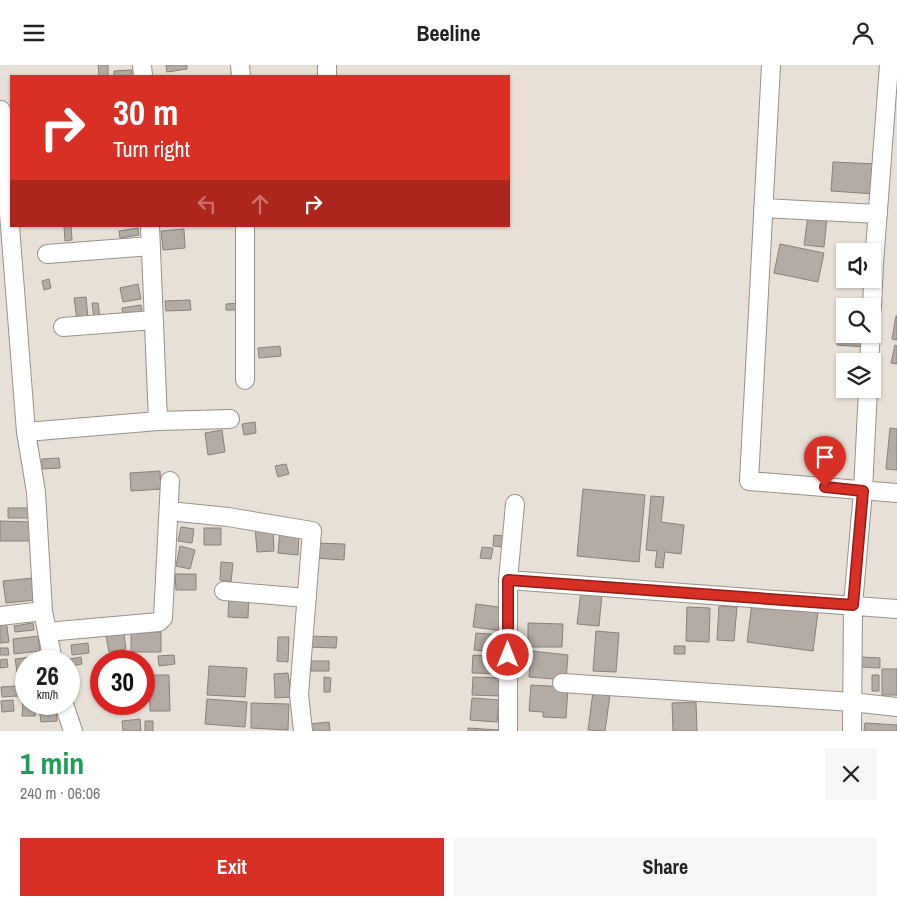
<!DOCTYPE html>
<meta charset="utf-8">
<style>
:root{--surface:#fff;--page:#f6f6f6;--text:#222;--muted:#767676;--accent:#d93025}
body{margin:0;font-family:"Archivo Narrow",sans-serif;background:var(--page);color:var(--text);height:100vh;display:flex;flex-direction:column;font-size:19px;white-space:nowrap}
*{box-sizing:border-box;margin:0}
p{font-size:16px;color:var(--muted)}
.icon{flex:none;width:28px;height:28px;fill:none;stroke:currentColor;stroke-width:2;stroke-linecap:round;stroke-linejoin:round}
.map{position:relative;height:666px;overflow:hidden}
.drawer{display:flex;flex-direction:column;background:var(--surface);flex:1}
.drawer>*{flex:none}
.top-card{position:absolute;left:10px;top:10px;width:500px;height:152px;border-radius:0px;box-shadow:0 1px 4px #0004;background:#d93025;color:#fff;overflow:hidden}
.tools{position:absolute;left:836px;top:178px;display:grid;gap:10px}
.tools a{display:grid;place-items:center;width:45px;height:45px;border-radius:0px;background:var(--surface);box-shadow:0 1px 4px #0004;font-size:25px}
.speed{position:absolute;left:15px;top:585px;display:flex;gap:10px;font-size:25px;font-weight:700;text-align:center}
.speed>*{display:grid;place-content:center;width:65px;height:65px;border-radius:50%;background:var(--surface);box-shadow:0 1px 4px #0004;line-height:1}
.speed small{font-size:12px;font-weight:400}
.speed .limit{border:8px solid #d22;background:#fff;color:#111}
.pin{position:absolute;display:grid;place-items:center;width:42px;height:42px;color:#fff;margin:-51px -21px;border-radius:50% 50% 50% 0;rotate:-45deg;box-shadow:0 0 5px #0007}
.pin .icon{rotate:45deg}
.me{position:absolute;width:55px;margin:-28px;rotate:0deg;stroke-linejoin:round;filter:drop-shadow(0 0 4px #0008)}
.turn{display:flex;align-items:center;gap:18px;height:105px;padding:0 20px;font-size:22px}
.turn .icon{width:65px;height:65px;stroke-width:2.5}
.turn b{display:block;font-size:35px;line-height:42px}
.lanes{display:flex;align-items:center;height:48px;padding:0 20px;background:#0003;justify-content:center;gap:25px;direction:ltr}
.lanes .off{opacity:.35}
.round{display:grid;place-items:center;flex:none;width:52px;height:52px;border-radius:0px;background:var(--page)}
.head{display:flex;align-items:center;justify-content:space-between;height:85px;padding:0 20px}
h1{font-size:30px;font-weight:700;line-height:38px;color:#1e9e55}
.primary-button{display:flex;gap:10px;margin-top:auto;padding:10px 20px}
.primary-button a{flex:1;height:58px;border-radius:0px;background:var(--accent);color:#fff;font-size:20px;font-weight:700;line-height:58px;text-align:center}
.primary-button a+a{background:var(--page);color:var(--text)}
header{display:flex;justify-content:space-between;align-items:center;height:65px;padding:0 20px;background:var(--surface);font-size:22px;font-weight:700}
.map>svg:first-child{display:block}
.building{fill:#b4aca4;stroke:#89817a}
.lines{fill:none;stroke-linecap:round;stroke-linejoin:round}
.minor-casing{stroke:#989188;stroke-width:20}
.minor{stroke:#fff;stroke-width:18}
.route-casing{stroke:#8d1f18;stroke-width:12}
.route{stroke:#d93025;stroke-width:9}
</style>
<header><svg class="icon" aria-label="menu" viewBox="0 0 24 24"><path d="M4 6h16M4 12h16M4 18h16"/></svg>Beeline<svg class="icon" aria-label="person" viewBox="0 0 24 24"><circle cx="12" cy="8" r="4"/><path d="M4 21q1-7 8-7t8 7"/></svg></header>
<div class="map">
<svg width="897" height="666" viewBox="0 0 897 666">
<rect width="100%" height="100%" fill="#e7e0d7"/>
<path class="building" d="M98 0H108V11H99Z
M166 0H187V4L167 7Z
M132 5V11H114V6Z
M833 97 877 99 875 129 831 126Z
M808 150 827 152 824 182 804 180Z
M64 161H71L72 175 65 176Z
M138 163 139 170 120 173 119 166Z
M184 164 185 183 163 185 161 166Z
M780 179 824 188 818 217 774 208Z
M49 214 51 223 44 225 42 216Z
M138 219 141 234 123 237 120 223Z
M86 232 88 253 77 255 74 233Z
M190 235 191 245 166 246 165 236Z
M92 238H98L100 253 94 254Z
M239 238V245H226V239Z
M141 240 143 251 124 254 122 243Z
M896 251H897V275L892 274Z
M839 253H845V269H865V282L837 280Z
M895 280 897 281V299L891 298Z
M280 281 281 291 259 293 258 283Z
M255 357 256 368 244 370 242 359Z
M890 363 897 364V405L886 404Z
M222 365 225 387 208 390 205 368Z
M59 393 60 403 42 404V394Z
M286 399 289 409 278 412 275 401Z
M160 406 161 424 131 426 130 408Z
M583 424 645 430 639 497 577 491Z
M651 431 664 432 661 457 684 460 681 489 665 487 663 503 655 502 657 486 646 485Z
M8 443H31V453H8Z
M0 456 30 457V476H0Z
M273 461 274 486 257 487 255 462Z
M181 462 194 464 192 478 178 476Z
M204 463H221V480H204Z
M280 465 299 468 298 490 278 488Z
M494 470 504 471 503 482 493 481Z
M314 478 345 479 344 495 314 493Z
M180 481 195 485 190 504 176 501Z
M482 482 493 483 491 494 480 493Z
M221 497 233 498 231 517 220 515Z
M175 509H196V525H176Z
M33 513 35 535 6 538 3 516Z
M581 526 602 529 599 561 577 559Z
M229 530 249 531 248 553 228 552Z
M752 538 818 547 813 586 747 577Z
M476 539 506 543 503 566 473 562Z
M719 541 737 542 734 576 717 575Z
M687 542 710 543 709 577 686 576Z
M6 555 9 577 0 578V556Z
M33 558 34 565 15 567 14 561Z
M528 558 563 559 562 582H528Z
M596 566 619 568 616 607 593 606Z
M131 567H161V587H131Z
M124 568 126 584 109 587 106 571Z
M476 568 501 570 500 587 474 585Z
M38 571 40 586 14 589 13 574Z
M308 571 337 572 336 583 308 582Z
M278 572H289L288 597 277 596Z
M88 578 89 588 72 590 71 580Z
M674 581H685V589H674Z
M0 583H8L9 590H0Z
M531 586 568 590 566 615 529 612Z
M174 590 175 599 159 601 158 591Z
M473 590 502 592 501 609 472 608Z
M41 591V596H26V606L17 607 15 594Z
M81 592 82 599 71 601 70 594Z
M862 592 880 593V603L861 602Z
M7 594 8 602 0 603V595Z
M311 596H329V606H311Z
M209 601 247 603 245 632 207 630Z
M882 604H897V630H882Z
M288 608 291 632 275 633 274 609Z
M149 610H169L170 646H150Z
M872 610H879V626H872Z
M324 612 331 613 330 627H324Z
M473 612 501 613 500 631 472 630Z
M531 620 568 622 566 653 543 652V647L529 646Z
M18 621V631L2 632 1 622Z
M593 627 610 630 605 666 588 665Z
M472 633 499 635 497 657 470 655Z
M207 634 247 637 245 662 205 659Z
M13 635 14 646 2 647 1 636Z
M23 637H26V639H36L35 651H22Z
M696 637 697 666H673L672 638Z
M251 638 289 639 288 665 251 663Z
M56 639 57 656 41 657 39 640Z
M140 654 141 666H123L122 656Z
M145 656H153V666H145Z
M329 657 330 666H309L308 659Z
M865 658 897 660V666H864Z
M468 663 499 665V666H468Z"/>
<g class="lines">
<defs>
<path id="minor" d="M142 0 143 11
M240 0 241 11
M327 0V11
M771 0 749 416 897 428
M1 45 26 367 158 356 150 161
M763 143 878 149
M245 161V315
M47 189 151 181
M872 241 874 198 889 0
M63 262 154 255
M869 296 871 269
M158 356 230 354
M26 367 36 427 43 546 53 596
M169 446 228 452 312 466 299 629 303 666
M508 515 515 439
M224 526 307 533
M0 551 43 546
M47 567 159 557 163 553 170 416
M562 618 852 637 897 642
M64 639 73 666
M508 666V515L897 544
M852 666 853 540 863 426 868 324"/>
</defs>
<use href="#minor" class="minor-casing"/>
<use href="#minor" class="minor"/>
</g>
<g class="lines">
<defs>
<path id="route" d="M508 590V515L853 540 863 426 825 422"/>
</defs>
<use href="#route" class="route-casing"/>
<use href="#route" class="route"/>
</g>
</svg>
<div class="tools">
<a><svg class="icon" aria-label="sound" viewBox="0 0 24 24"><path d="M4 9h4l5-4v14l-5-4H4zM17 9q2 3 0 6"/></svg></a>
<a><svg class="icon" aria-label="search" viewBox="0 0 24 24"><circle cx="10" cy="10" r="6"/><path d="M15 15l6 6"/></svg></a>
<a><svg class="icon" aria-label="layers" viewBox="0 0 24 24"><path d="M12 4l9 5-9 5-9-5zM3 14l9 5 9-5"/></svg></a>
</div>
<div class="speed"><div>26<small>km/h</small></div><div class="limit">30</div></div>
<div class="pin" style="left:825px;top:422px;background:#d93025"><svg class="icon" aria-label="arrive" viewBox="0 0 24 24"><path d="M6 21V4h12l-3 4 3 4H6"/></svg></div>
<svg class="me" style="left:508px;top:590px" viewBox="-20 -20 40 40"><circle r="17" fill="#d93025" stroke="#fff" stroke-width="3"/><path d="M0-11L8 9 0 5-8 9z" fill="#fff"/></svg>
<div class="top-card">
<div class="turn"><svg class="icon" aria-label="right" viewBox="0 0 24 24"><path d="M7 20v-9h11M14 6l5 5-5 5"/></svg><div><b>30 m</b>Turn right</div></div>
<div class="lanes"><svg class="icon off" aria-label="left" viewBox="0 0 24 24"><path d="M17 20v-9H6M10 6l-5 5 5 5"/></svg><svg class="icon off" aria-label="ahead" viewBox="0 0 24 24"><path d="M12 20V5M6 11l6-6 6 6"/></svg><svg class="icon" aria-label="right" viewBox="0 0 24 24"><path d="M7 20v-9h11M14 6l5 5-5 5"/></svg></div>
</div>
</div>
<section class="drawer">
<div class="head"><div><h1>1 min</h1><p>240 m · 06:06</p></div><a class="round"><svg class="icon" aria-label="close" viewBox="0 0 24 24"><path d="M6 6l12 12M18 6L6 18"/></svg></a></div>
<div class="primary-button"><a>Exit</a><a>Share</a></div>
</section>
